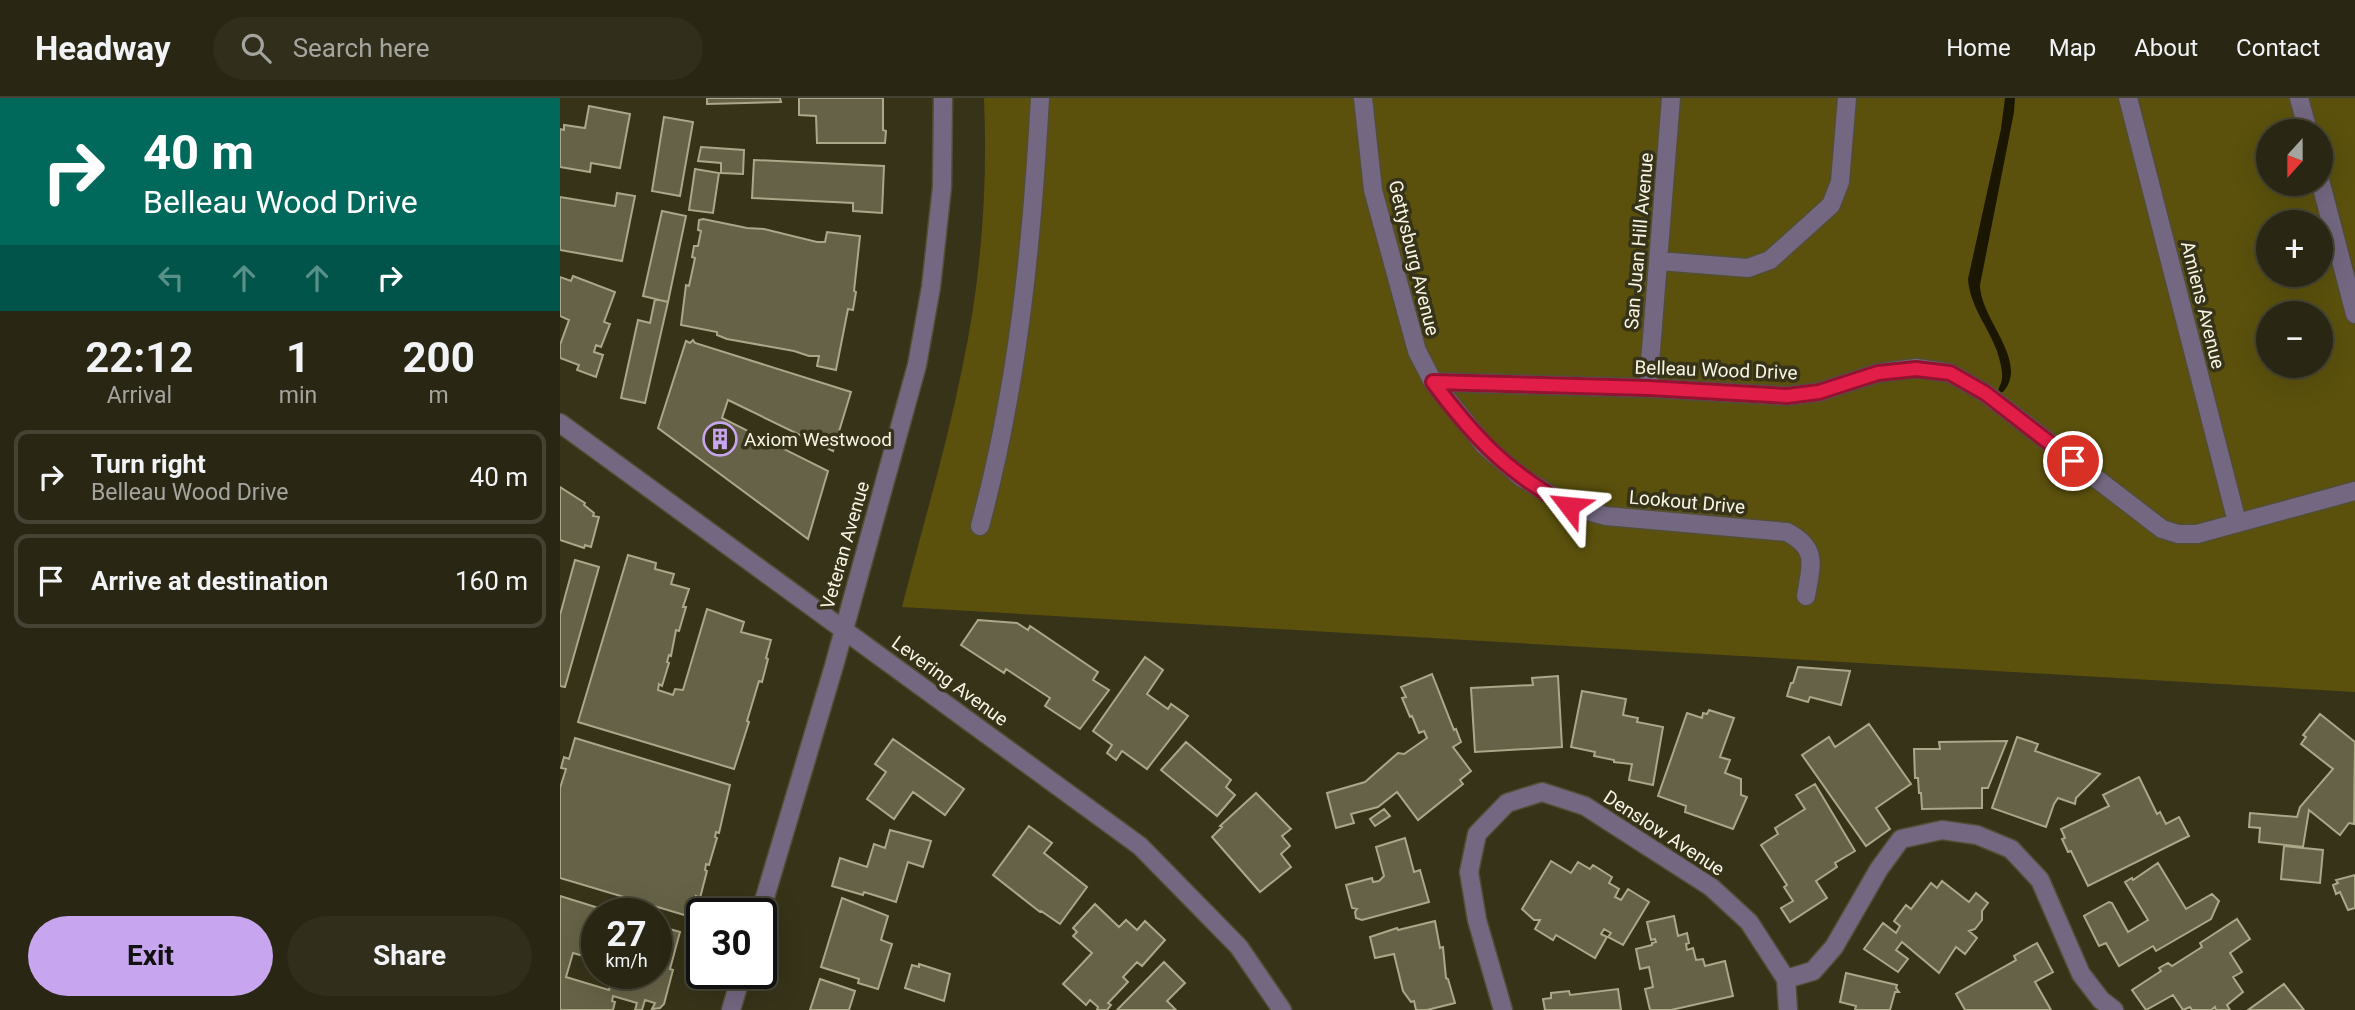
<!DOCTYPE html>
<meta charset="utf-8">
<style>
:root{--surface:#292613;--page:#312e1c;--text:#f1f3f6;--muted:#a5a5a0;--line:#454333;--accent:#c7a6ef}
body{margin:0;font-family:Roboto,sans-serif;background:var(--page);color:var(--text);height:100vh;display:flex;flex-direction:column;font-size:26px;white-space:nowrap}
*{box-sizing:border-box;margin:0}
p{font-size:23px;color:var(--muted)}
.icon{flex:none;width:38px;height:38px;fill:none;stroke:currentColor;stroke-width:2;stroke-linecap:round;stroke-linejoin:round}
.map{position:relative;flex:1;overflow:hidden}
.details{display:flex;flex-direction:column;background:var(--surface);width:560px}
.details>*{flex:none}
.hud{background:#00695c;color:#fff;overflow:hidden}
.needle{width:46px;rotate:201deg}
.tools{position:absolute;left:1696px;top:21px;display:grid;gap:14px}
.tools a{display:grid;place-items:center;width:77px;height:77px;border-radius:50%;background:var(--surface);box-shadow:0 7px 28px #0002,0 0 0 2px var(--line);font-size:35px}
.speed{position:absolute;left:21px;top:800px;display:flex;gap:14px;font-size:35px;font-weight:700;text-align:center}
.speed>*{display:grid;place-content:center;width:91px;height:91px;border-radius:50%;background:var(--surface);box-shadow:0 7px 28px #0002,0 0 0 2px var(--line);line-height:1}
.speed small{font-size:18px;font-weight:400}
.speed .limit{border:4px solid #111;border-radius:10px;background:#fff;color:#111}
.pin{position:absolute;display:grid;place-items:center;width:60px;height:60px;color:#fff;margin:-30px;border:4px solid #fff;border-radius:50%;box-shadow:0 2px 7px #0007}
.me{position:absolute;width:77px;margin:-38px;rotate:299deg;stroke-linejoin:round;filter:drop-shadow(0 0 5px #0008)}
.turn{display:flex;align-items:center;gap:24px;height:147px;padding:0 28px;font-size:32px}
.turn .icon{width:91px;height:91px;stroke-width:2.5}
.turn b{display:block;font-size:49px;line-height:60px}
.lanes{display:flex;align-items:center;height:66px;padding:0 28px;background:#0003;justify-content:center;gap:35px;direction:ltr}
.lanes .off{opacity:.35}
.eta{display:flex;justify-content:space-evenly;align-items:center;height:119px;text-align:center}
.eta b{font-size:42px;font-weight:700;line-height:49px}
.action{display:flex;gap:14px;margin-top:auto;padding:14px 28px}
.action a{flex:1;height:80px;border-radius:42px;background:var(--accent);color:#111;font-size:28px;font-weight:700;line-height:80px;text-align:center}
.action a+a{background:var(--page);color:var(--text)}
ul{padding:0;list-style:none}
li{display:flex;align-items:center;gap:21px;height:94px;margin:0 14px 10px;padding:0 14px;border:4px solid var(--line);border-radius:14px}
li div{flex:1}
li b{display:block;font-size:26px}
li em{font-style:normal}
header{display:flex;align-items:center;gap:42px;box-sizing:border-box;height:98px;padding:0 35px;background:var(--surface);border-bottom:2px solid var(--line)}
header strong{font-size:33px}
nav{display:flex;gap:38px;margin-inline-start:auto;font-size:24px}
.search{width:490px;height:63px;background:var(--page);display:flex;align-items:center;gap:18px;box-sizing:border-box;padding:0 24px;border-radius:38px;color:var(--muted);font-size:26px}
main{display:flex;flex:1;min-height:0}
.map>svg:first-child{display:block}
.green{fill:#5b510d;fill-rule:evenodd}
.water{fill:#1a1601}
.building{fill:#666247;stroke:#aba789;stroke-width:2}
.lines{fill:none;stroke-linecap:round;stroke-linejoin:round}
.minor-casing{stroke:#524e35;stroke-width:21}
.minor{stroke:#736781;stroke-width:18}
.route-casing{stroke:#92132f;stroke-width:18}
.route{stroke:#e11d48;stroke-width:12}
.labels{text-anchor:middle;dominant-baseline:central;stroke-width:7;stroke-linejoin:round;paint-order:stroke}
.street-label{font-size:19px;fill:#f6f4e4;stroke:#373319}
.poi-label{font-size:19px;fill:#f6f4e4;stroke:#373319;text-anchor:start}
</style>
<header>
<strong>Headway</strong>
<div class="search"><svg class="icon" aria-label="search" viewBox="0 0 24 24"><circle cx="10" cy="10" r="6"/><path d="M15 15l6 6"/></svg>Search here</div>
<nav><a>Home</a><a>Map</a><a>About</a><a>Contact</a></nav>
</header>
<main>
<section class="details">
<div class="hud">
<div class="turn"><svg class="icon" aria-label="right" viewBox="0 0 24 24"><path d="M7 20v-9h11M14 6l5 5-5 5"/></svg><div><b>40 m</b>Belleau Wood Drive</div></div>
<div class="lanes"><svg class="icon off" aria-label="left" viewBox="0 0 24 24"><path d="M17 20v-9H6M10 6l-5 5 5 5"/></svg><svg class="icon off" aria-label="ahead" viewBox="0 0 24 24"><path d="M12 20V5M6 11l6-6 6 6"/></svg><svg class="icon off" aria-label="ahead" viewBox="0 0 24 24"><path d="M12 20V5M6 11l6-6 6 6"/></svg><svg class="icon" aria-label="right" viewBox="0 0 24 24"><path d="M7 20v-9h11M14 6l5 5-5 5"/></svg></div>
</div>
<div class="eta">
<div><b>22:12</b><p>Arrival</p></div>
<div><b>1</b><p>min</p></div>
<div><b>200</b><p>m</p></div>
</div>
<ul>
<li><svg class="icon" aria-label="right" viewBox="0 0 24 24"><path d="M7 20v-9h11M14 6l5 5-5 5"/></svg><div><b>Turn right</b><p>Belleau Wood Drive</p></div><em>40 m</em></li>
<li><svg class="icon" aria-label="arrive" viewBox="0 0 24 24"><path d="M6 21V4h12l-3 4 3 4H6"/></svg><div><b>Arrive at destination</b></div><em>160 m</em></li>
</ul>
<div class="action"><a>Exit</a><a>Share</a></div>
</section>
<div class="map">
<svg width="1795" height="912" viewBox="0 0 1795 912">
<rect width="100%" height="100%" fill="#373319"/>
<path class="green" d="M424 0H1795V594L342 509C362 430 386 351 402 271 421 183 428 90 424 0ZM1708 33H1760V86H1708ZM1708 124H1760V177H1708ZM1708 215H1760V268H1708Z"/>
<path class="water" d="M1445 0H1455L1454 14 1420 187C1420 221 1470 264 1443 294L1438 295C1438 289 1442 286 1442 280 1443 272 1439 260 1437 253 1428 228 1410 209 1408 181L1441 31Z"/>
<path class="building" d="M147 0H220L221 4 147 6Z
M239 0H323V32L326 33 325 45H257L256 18 239 17Z
M29 8 70 16 60 70 31 65 30 74 0 69V31L4 32V27L25 30Z
M104 19 133 24 120 98 92 93Z
M141 49 184 52 183 76 161 75V65L138 63Z
M194 62 324 68 322 115 293 113V105L192 100Z
M135 71 159 75 153 115 129 112Z
M57 95 75 98 62 163 0 152V99L55 108Z
M102 113 126 118 108 204 83 198Z
M143 121 187 130 204 131 257 144H265L267 134 300 138 294 193 296 194 293 212 288 211 276 272 257 268 259 258H249L234 253 167 241 157 237V234L121 227 126 187 129 188 135 160 132 159 134 148H138L141 133 138 132 139 122Z
M13 178 55 194 44 224 50 226 41 249 36 247 34 254 43 257 36 279 17 272 19 267 0 260V247L9 222 0 218V179L11 183Z
M95 201 108 204 85 305 61 300 78 222 90 225Z
M133 242 135 245 291 294 273 353 168 302 162 320 268 373 248 441 98 330 126 243 130 245Z
M0 389 25 405 24 407 34 415 33 418 39 419 31 449 25 447 24 450 0 442Z
M68 457 96 465 95 471 114 476 111 486 129 491 123 509H126L119 533 116 532 111 558 109 557 107 564 109 565 102 588 99 586 98 592 113 597 115 591 123 592 147 511 184 524 181 534 211 542 206 560 208 561 202 584 199 583 187 623 189 624 174 671 18 624Z
M15 462 39 469 5 589 0 588V517Z
M418 522 457 525 468 532 470 528 538 574 533 582 549 592 520 631 485 608 490 600 446 571 444 575 401 547Z
M585 559 603 572 587 596 608 611 611 606 628 618 587 671 562 653 556 662 547 655 552 647 533 633Z
M1238 569 1290 573 1281 607 1250 599 1248 604 1227 598 1231 585H1233Z
M872 576 894 632 896 631 901 644 893 649 911 673 900 682 903 686 858 722 837 694 818 709 791 716 794 725 776 730 767 695 805 684 838 655 844 656 867 640 864 633 859 635 852 618 850 619 842 600 846 599 841 589Z
M998 578 1002 649 915 654 911 590 973 587 972 580Z
M1022 593 1066 601 1063 617 1078 620 1077 624 1103 629 1093 687 1069 682 1072 666 1054 664V662L1034 658 1035 654 1011 649Z
M1149 612 1174 620 1160 659 1170 662 1165 675 1181 681V697L1187 699 1173 731 1125 714 1126 708 1098 698 1127 615 1142 620 1143 615 1147 616Z
M1760 616 1795 644 1794 726 1789 725 1780 737 1749 712 1743 749 1699 744 1700 730 1689 729 1690 715 1737 719 1740 709 1773 671 1741 646 1746 639 1743 637Z
M1309 626 1351 686 1316 710 1330 731 1306 748 1242 657 1269 639 1275 649Z
M1457 639 1478 646 1475 653 1540 676 1516 700 1515 706 1498 700 1494 706 1486 729 1432 710Z
M15 640 170 687 159 735 156 734 155 739 157 740 149 767 146 766 145 772 147 773 140 800 136 798 131 819 0 780V690L6 671 1 670 4 659 9 661Z
M333 641 404 691 385 717 353 694 334 721 307 701 326 674 315 666Z
M1447 643 1428 690H1422V710L1362 711 1361 695H1359L1358 680H1355L1354 651H1380L1379 644Z
M626 644 671 682 666 689 675 697 657 718 601 672Z
M1579 679 1597 716 1600 714 1606 726 1619 719 1629 738 1528 788 1511 753 1508 754 1502 741 1505 740 1501 731 1549 708 1543 697Z
M1255 686 1295 753 1275 765 1277 769 1256 783 1267 800 1230 824 1221 810 1233 803 1224 789 1227 787 1201 747 1218 736 1215 730 1245 711 1236 697Z
M696 695 731 731 722 738 730 748 721 756 731 769 700 794 652 739 662 729 660 728Z
M824 711 830 718 815 728 810 721Z
M469 728 492 745 484 755 527 789 500 826 481 813 480 814 433 777Z
M330 732 371 743 363 769 348 764 336 804 304 794 303 797 272 788 280 760 307 769 314 746 325 750Z
M845 740 854 774 860 772 869 804 802 822 796 820 795 814 797 811 792 810 786 787 812 780 813 784 819 783 824 778 816 749Z
M1724 748 1763 752 1760 785 1721 781Z
M991 763 1011 775 1018 764 1030 771 1033 767 1052 779 1049 785 1059 791 1055 799 1061 802 1068 791 1089 804 1063 847 1048 839 1051 835 1044 831 1041 836 1047 839 1035 860 996 837 993 842 975 831 980 822H974L962 811Z
M1598 765 1626 811 1652 796 1659 803 1651 821 1596 853 1593 848 1559 868 1546 845 1539 848 1524 818 1549 804 1552 805 1568 834 1588 822 1565 784 1572 780 1573 782Z
M1795 777V810L1788 812 1780 794 1776 796 1773 787 1778 785 1776 782Z
M1382 783 1409 804 1416 795 1428 805 1422 813V822L1415 831 1409 833 1417 840 1405 856 1396 849 1379 875 1342 844 1336 852 1348 861 1338 874 1304 851 1323 825 1336 835 1340 828 1334 823 1346 807 1351 811 1371 785 1377 790Z
M0 798 58 816H37V862L13 855 6 879 49 892 54 875H96V827L120 834 110 871 113 872 104 906 100 910 92 911 95 905 85 902 82 912H75L77 905 53 898 52 903 55 904 53 912H0Z
M282 800 328 818 321 842 332 846 318 891 298 885 299 881 261 869Z
M535 806 559 829 566 822 577 832 585 823 605 842 582 868 577 864 563 879 568 884 548 905 551 907 547 912H537L538 909 530 902 526 907 503 886 532 855 513 838 517 834 513 830Z
M1114 818 1118 838 1127 835 1129 845 1126 846 1127 852 1133 850 1136 862 1143 861 1145 868 1165 863 1173 898 1111 912H1090L1085 891 1093 889 1089 869 1080 871 1076 851 1092 847V845L1096 844 1095 841 1091 842 1087 824Z
M1677 821 1690 841 1670 855 1682 874 1673 879 1683 894 1667 907 1670 912H1656L1655 909 1651 912H1632L1630 909 1623 912 1613 897 1586 912 1572 892 1601 873 1599 870 1608 865 1612 868 1642 849 1640 845Z
M875 823 880 850 883 849 886 880 888 881 895 905 867 912H856L854 903 851 904 843 893 834 856 815 860 810 839 837 830 838 832Z
M1477 845 1493 874 1475 884 1491 912H1405L1396 896 1456 862 1454 858Z
M604 864 625 885 607 903 616 912H557Z
M359 866 390 876 384 903 345 890 352 867 359 869Z
M1286 875 1337 887 1336 890 1339 894H1335L1330 912H1295L1296 908 1280 904Z
M260 881 295 893 289 912H250Z
M1724 886 1744 912H1688Z
M1058 891 1061 912H985L983 901 991 900V895L1009 893 1010 897Z"/>
<g class="lines">
<defs>
<path id="minor" d="M803 0 813 92 857 253 873 284 925 348 961 379 1009 408 1046 418 1227 434C1259 451 1251 467 1246 498
M1568 0 1677 424
M1739 0 1748 33
M1760 82 1795 216
M1099 163 1188 170 1210 162 1271 107 1280 84 1287 0
M873 284 1088 290 1227 298 1259 294 1318 275 1356 270 1390 275 1425 295 1602 431 1618 436H1637L1795 393
M1088 290 1111 0
M0 325 580 748 679 849 722 912
M420 428C458 288 472 145 480 0
M200 816 274 568 357 267 371 189 382 89 383 0
M1226 881 1253 873 1274 849 1319 771 1341 741 1382 732 1417 737 1451 751 1480 782 1521 876 1541 902 1554 912
M171 912 182 875
M943 912 917 822 909 774 917 736 947 705 982 694 1025 708 1151 789 1189 824 1226 881 1228 912"/>
</defs>
<use href="#minor" class="minor-casing"/>
<use href="#minor" class="minor"/>
</g>
<g class="lines">
<defs>
<path id="route" d="M1009 408C947 375 914 339 873 284L1088 290 1227 298 1259 294 1318 275 1356 271 1390 275 1425 295 1513 363"/>
</defs>
<use href="#route" class="route-casing"/>
<use href="#route" class="route"/>
</g>
<defs>
<symbol id="building-ring" viewBox="-11 -11 22 22"><circle r="9.5" fill="#373319" stroke="#c7a6ef" stroke-width="1.5"/><path d="M-4-6H4V6H1V3H-1V6H-4ZM-2.5-4.3h1.7v1.8h-1.7ZM.8-4.3h1.7v1.8H.8ZM-2.5-1h1.7V.8h-1.7ZM.8-1h1.7V.8H.8Z" fill="#c7a6ef"/></symbol>
</defs>
<g fill-rule="evenodd">
<use href="#building-ring" x="141" y="322" width="38" height="38"/>
</g>
<g class="labels">
<g class="street-label">
<text transform="translate(1079 143) rotate(-85)">San Juan Hill Avenue</text>
<text transform="translate(854 160) rotate(76)">Gettysburg Avenue</text>
<text transform="translate(1643 207) rotate(76)">Amiens Avenue</text>
<text transform="translate(1156 272) rotate(2)">Belleau Wood Drive</text>
<text transform="translate(1127 404) rotate(5)">Lookout Drive</text>
<text transform="translate(285 447) rotate(-74)">Veteran Avenue</text>
<text transform="translate(390 583) rotate(36)">Levering Avenue</text>
<text transform="translate(1104 735) rotate(33)">Denslow Avenue</text>
</g>
<g class="poi-label">
<text x="184" y="341">Axiom Westwood</text>
</g>
</g>
</svg>
<div class="tools">
<a><svg class="needle" viewBox="-14 -14 28 28"><path d="M0-13l5 13h-10z" fill="#e53935"/><path d="M0 13l5-13h-10z" fill="#a5a5a0"/></svg></a>
<a>+</a>
<a>−</a>
</div>
<div class="speed"><div>27<small>km/h</small></div><div class="limit">30</div></div>
<div class="pin" style="left:1513px;top:363px;background:#d93025"><svg class="icon" aria-label="arrive" viewBox="0 0 24 24"><path d="M6 21V4h12l-3 4 3 4H6"/></svg></div>
<svg class="me" style="left:1009px;top:408px" viewBox="-20 -20 40 40"><path d="M0-17L14 15 0 8-14 15z" fill="#e11d48" stroke="#fff" stroke-width="4"/></svg>
</div>
</main>
